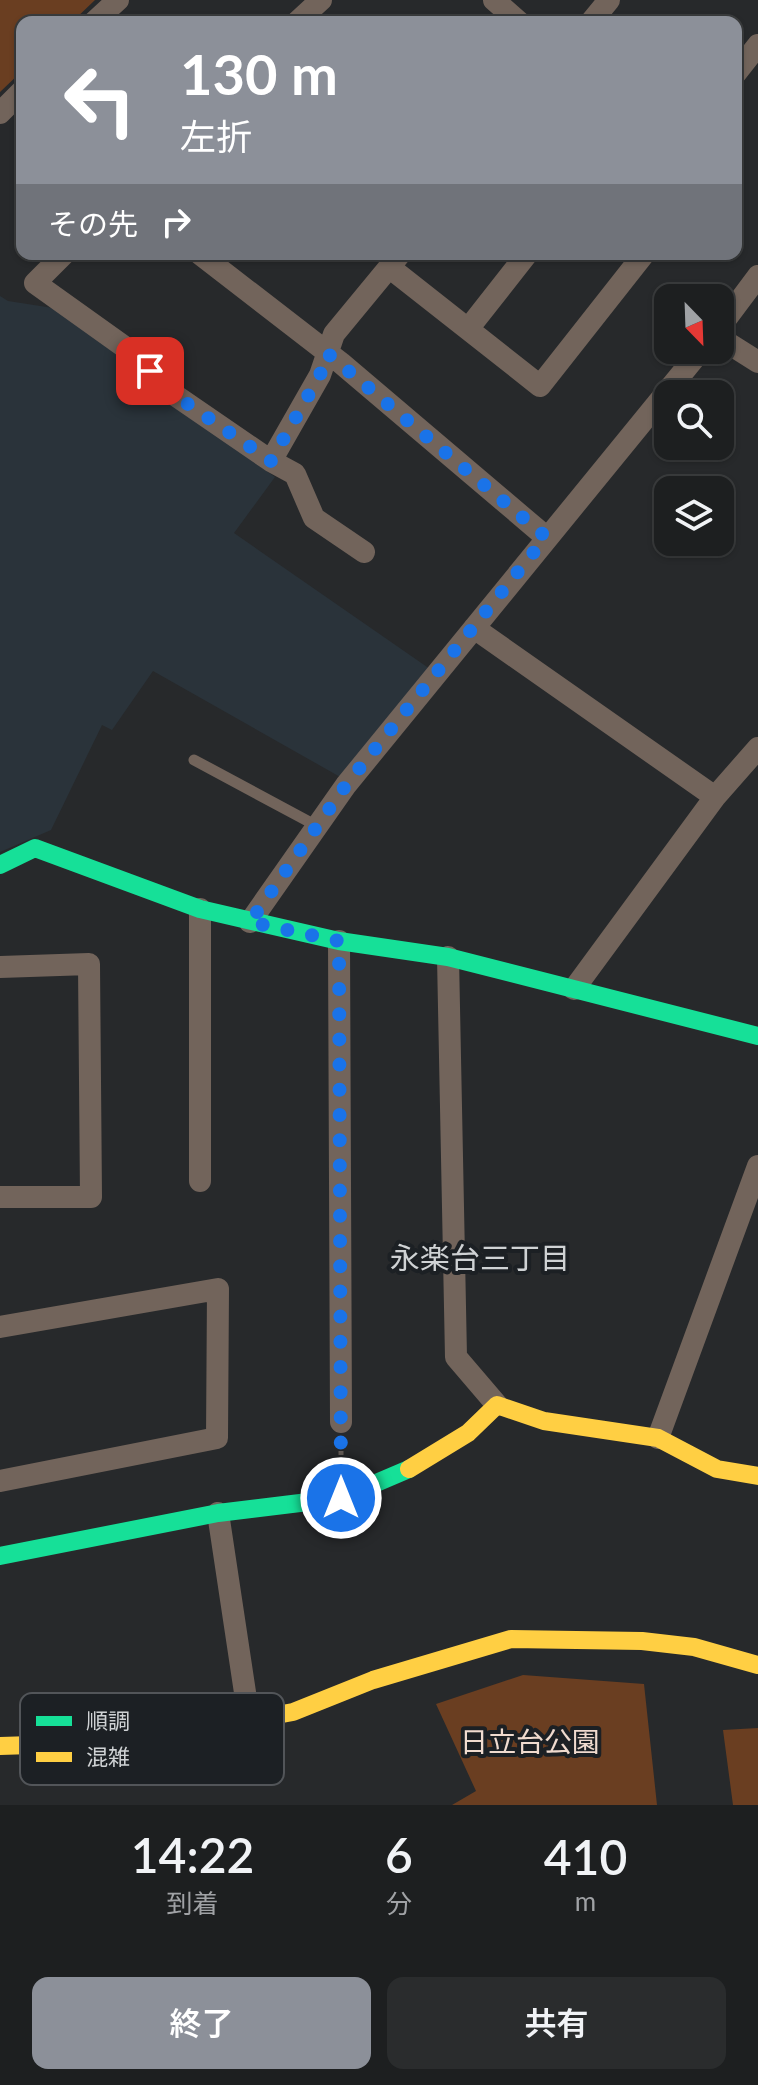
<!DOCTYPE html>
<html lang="ja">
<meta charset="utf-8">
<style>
:root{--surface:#1d1f20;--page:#2a2c2d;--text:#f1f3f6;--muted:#a0a2a5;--line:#3b3d3e;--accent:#8c9099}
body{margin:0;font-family:Lato,"Noto Sans JP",sans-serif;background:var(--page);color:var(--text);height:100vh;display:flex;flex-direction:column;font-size:30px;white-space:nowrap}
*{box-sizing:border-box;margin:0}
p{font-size:26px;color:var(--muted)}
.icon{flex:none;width:44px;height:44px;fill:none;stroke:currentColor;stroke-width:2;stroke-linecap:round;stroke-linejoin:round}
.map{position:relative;height:1805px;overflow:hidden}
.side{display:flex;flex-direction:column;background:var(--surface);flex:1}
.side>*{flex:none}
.banner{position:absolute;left:16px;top:16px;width:726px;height:244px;border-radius:16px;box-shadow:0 2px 6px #0004,0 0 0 2px var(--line);background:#8c9099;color:#fff;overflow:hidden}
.needle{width:52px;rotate:157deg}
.controls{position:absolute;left:654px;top:284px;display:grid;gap:16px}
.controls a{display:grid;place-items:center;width:80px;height:80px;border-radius:16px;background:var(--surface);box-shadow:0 2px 6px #0004,0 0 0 2px var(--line);font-size:40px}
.pin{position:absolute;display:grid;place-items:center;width:68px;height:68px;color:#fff;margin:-34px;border-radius:16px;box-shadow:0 4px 12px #0006}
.me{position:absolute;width:88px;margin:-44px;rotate:0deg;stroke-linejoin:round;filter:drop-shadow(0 0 6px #0008)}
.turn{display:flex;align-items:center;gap:28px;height:168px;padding:0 32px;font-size:36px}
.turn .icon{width:104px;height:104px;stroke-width:2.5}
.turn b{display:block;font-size:56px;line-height:68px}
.then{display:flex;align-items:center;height:76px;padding:0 32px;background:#0003;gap:16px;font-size:30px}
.eta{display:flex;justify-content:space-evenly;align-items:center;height:136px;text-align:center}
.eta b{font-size:48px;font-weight:600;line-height:56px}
.primary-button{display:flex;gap:16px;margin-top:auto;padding:16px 32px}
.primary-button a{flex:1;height:92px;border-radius:16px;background:var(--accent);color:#fff;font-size:32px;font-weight:600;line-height:92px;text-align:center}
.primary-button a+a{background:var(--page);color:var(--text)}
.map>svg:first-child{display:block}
.built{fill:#2a333a}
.green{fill:#6a3e21}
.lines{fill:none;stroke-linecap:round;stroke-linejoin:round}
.path{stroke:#6a625d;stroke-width:5;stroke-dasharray:4 4;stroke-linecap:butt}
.lane{stroke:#72645b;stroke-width:11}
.street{stroke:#72645b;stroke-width:22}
.fast{stroke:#16e098;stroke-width:18}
.slow{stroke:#ffcf43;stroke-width:18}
.route{stroke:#1a73e8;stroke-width:14;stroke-dasharray:0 25.2}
.labels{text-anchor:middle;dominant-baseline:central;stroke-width:8;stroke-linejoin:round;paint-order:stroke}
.park-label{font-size:28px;fill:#f0dbcf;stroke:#1c2024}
.neighbourhood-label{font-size:30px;fill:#cfd2d4;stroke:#1c2024}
.key{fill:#1c2024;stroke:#525559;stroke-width:2}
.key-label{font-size:22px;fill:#cfd2d4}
</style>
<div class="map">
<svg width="758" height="1805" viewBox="0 0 758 1805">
<rect width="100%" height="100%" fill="#27292b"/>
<path class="built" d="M0 296 8 301 53 308 129 363 159 395 275 477 234 533 430 669 342 778 153 671 112 730 102 725 51 830 0 852Z"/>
<path class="green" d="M0 0H95L72 22H22V71L0 92Z
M523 1675 644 1684 657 1805H452L476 1791 436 1704Z
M758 1728V1805H733L723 1730Z"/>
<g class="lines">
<path class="path" d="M341 1443V1469"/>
<path class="lane" d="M194 760 317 826"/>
<path class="street" d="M494 0 519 22
M94 22 118 0
M297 22 321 0
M591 22 609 0
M736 73 758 45
M0 113 22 91
M64 254 35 283 133 353 166 389 271 461 320 375 334 334 400 254
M200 254 341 363 546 537
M389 267 540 386 644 254
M720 327 758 276
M468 329 527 254
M720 338 758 362
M271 461 295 474 314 518 364 552
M474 628 715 797
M200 909V1181
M250 922 346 785 701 350
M339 941 341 1422
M448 957 456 1357 497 1405
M0 967 89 964 91 1197H0
M574 989 715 797 758 748
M0 1327 218 1289 217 1438 0 1481
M658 1438 758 1166
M218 1513 249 1719"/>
<path class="fast" d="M0 865 35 848 200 909 339 941 448 957 758 1036
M0 1556 218 1513 341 1498 409 1469"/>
<path class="slow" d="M409 1469 468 1433 497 1405 544 1421 658 1438 717 1469 758 1476
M0 1746 127 1742 293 1712 373 1680 511 1639 642 1641 694 1647 758 1665"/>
</g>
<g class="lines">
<path class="route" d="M150 371 166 389 271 461 320 375 327 353 546 537 346 785 250 922 339 941 341 1498"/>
</g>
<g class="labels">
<g class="park-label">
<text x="530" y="1741">日立台公園</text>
</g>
<g class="neighbourhood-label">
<text x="480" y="1257">永楽台三丁目</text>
</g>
</g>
<rect x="20" y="1693" width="264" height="92" rx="12" class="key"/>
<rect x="36" y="1716" width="36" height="10" fill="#16e098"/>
<rect x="36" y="1752" width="36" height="10" fill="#ffcf43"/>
<g class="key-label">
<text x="86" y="1729">順調</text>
<text x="86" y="1765">混雑</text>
</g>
</svg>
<div class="controls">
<a><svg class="needle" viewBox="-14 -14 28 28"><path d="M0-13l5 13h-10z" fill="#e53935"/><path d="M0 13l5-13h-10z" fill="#a0a2a5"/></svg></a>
<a><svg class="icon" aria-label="search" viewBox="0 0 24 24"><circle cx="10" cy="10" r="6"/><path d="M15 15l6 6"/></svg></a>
<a><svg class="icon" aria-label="layers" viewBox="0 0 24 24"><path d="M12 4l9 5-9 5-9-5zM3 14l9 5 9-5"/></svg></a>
</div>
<div class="pin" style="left:150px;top:371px;background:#d93025"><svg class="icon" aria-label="arrive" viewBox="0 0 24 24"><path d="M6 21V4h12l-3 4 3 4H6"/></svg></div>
<svg class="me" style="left:341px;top:1498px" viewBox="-20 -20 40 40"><circle r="17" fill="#1a73e8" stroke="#fff" stroke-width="3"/><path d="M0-11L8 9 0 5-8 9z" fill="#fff"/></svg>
<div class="banner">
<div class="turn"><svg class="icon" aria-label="left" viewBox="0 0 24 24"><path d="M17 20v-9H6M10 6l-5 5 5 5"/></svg><div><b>130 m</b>左折</div></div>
<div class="then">その先<svg class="icon" aria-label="right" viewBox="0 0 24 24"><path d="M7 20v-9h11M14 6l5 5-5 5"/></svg></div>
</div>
</div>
<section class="side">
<div class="eta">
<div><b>14:22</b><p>到着</p></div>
<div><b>6</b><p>分</p></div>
<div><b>410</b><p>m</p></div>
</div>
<div class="primary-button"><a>終了</a><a>共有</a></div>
</section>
